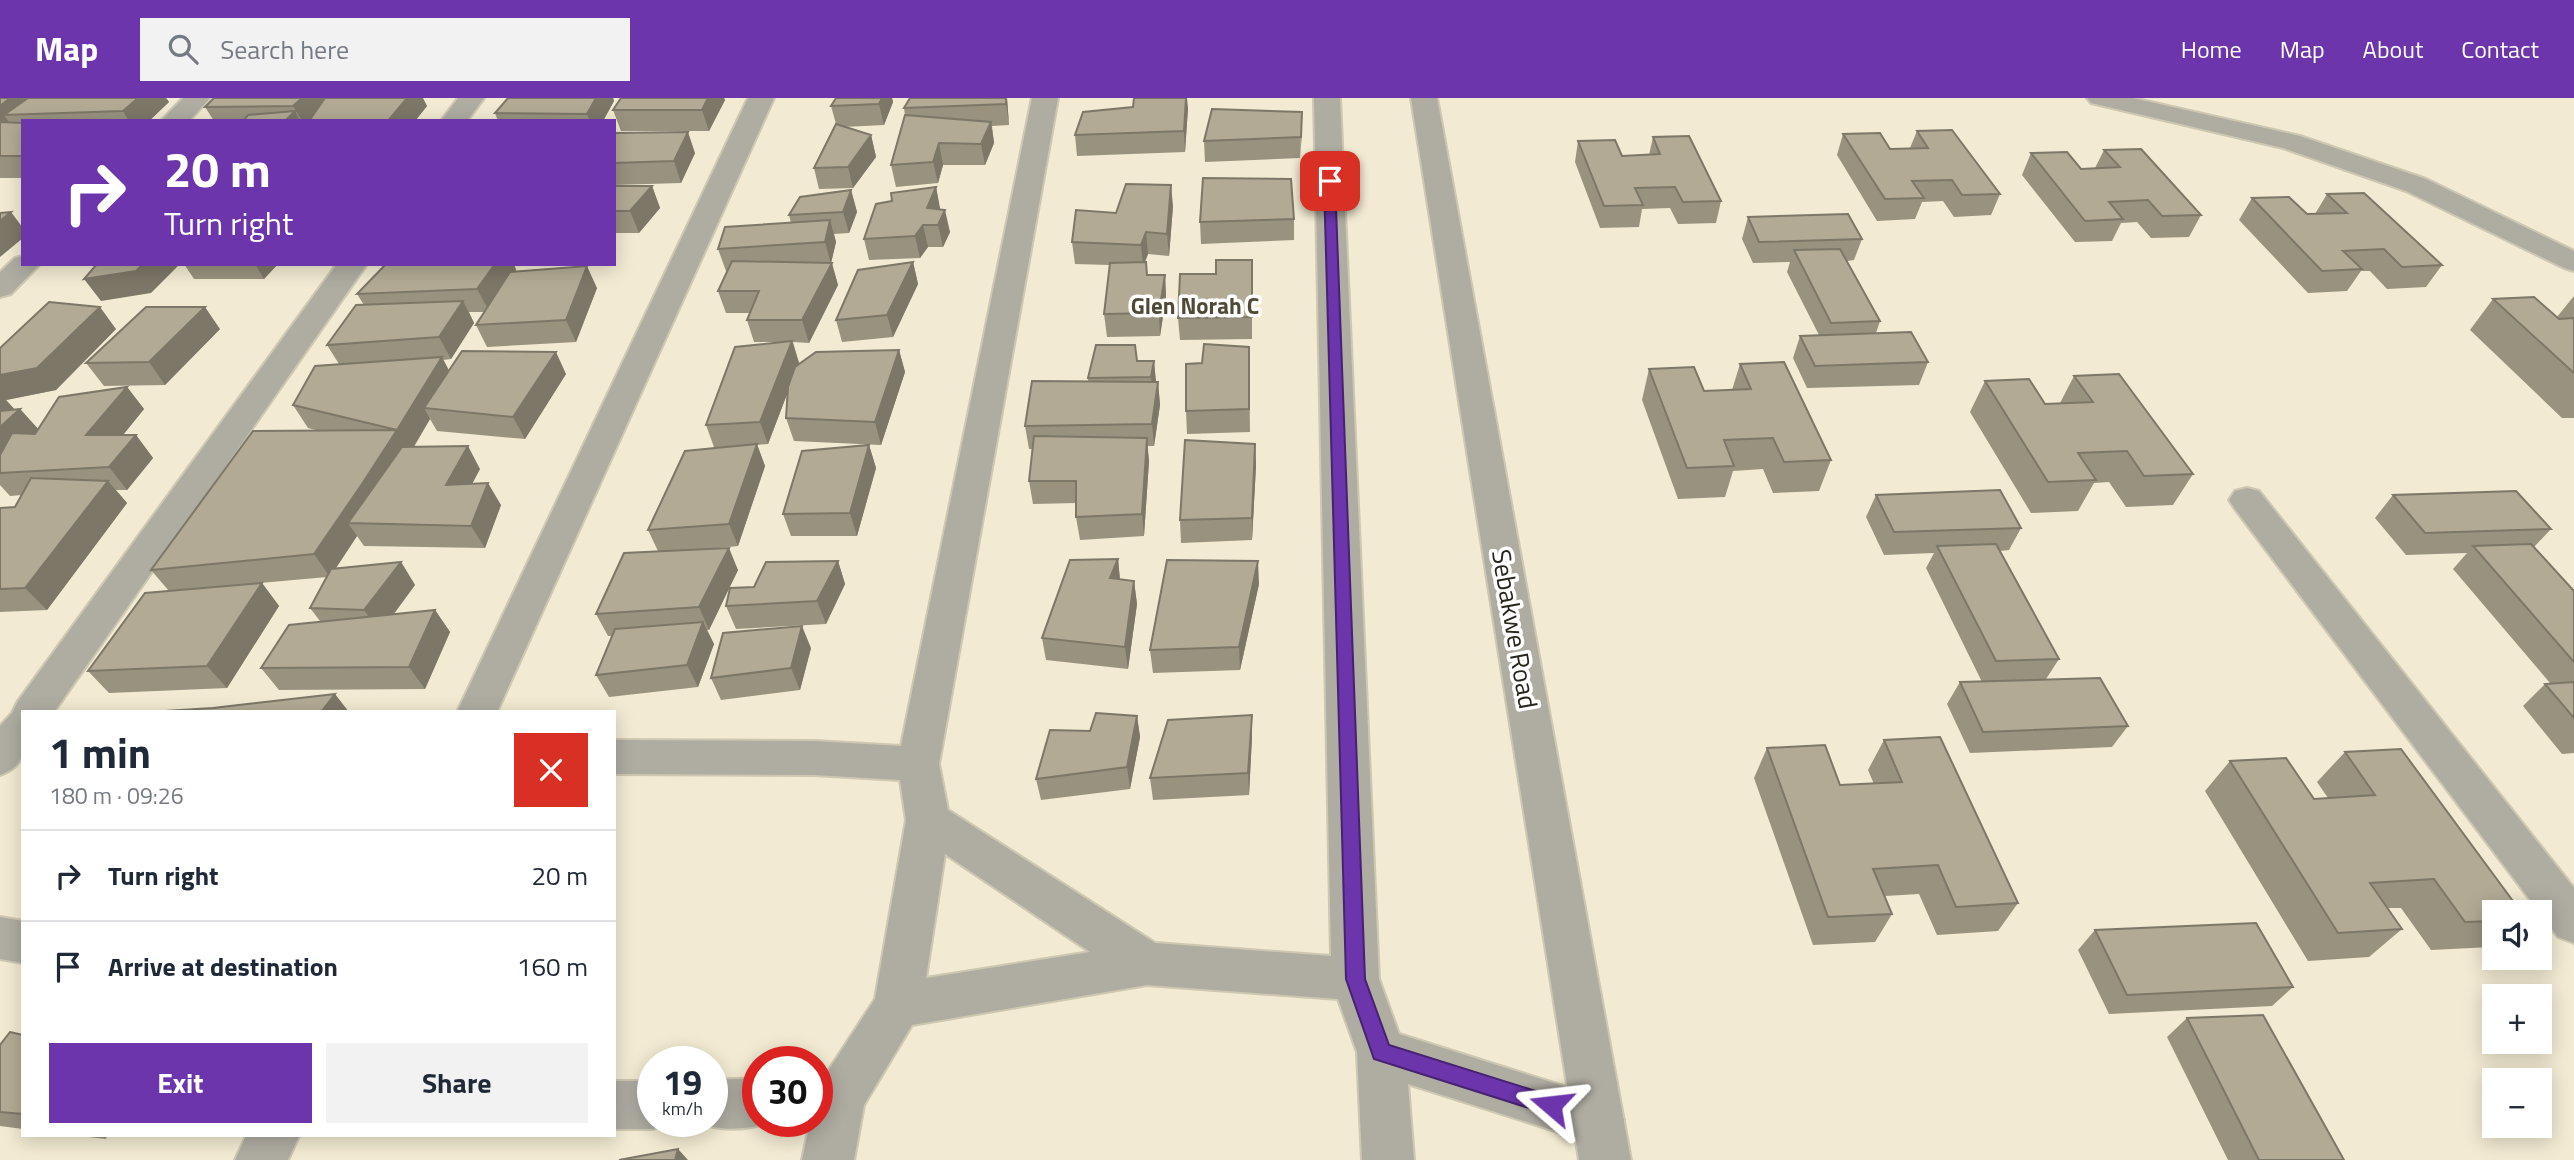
<!DOCTYPE html>
<meta charset="utf-8">
<style>
:root{--surface:#fff;--page:#f2f2f3;--text:#1f2937;--muted:#747a83;--line:#e0e1e3;--accent:#6c35ac}
body{margin:0;font-family:"Titillium Web",sans-serif;background:var(--page);color:var(--text);height:100vh;display:flex;flex-direction:column;font-size:26px;white-space:nowrap}
*{box-sizing:border-box;margin:0}
p{font-size:23px;color:var(--muted)}
.icon{flex:none;width:38px;height:38px;fill:none;stroke:currentColor;stroke-width:2;stroke-linecap:round;stroke-linejoin:round}
.map{position:relative;flex:1;overflow:hidden}
.details{position:absolute;left:21px;top:612px;width:595px;height:427px;display:flex;flex-direction:column;background:var(--surface);border-radius:0px;box-shadow:0 4px 18px #0003}
.details>*{flex:none}
.hud{position:absolute;left:21px;top:21px;width:595px;height:147px;border-radius:0px;box-shadow:0 4px 18px #0003;background:#6c35ac;color:#fff;overflow:hidden}
.fabs{position:absolute;left:2482px;top:802px;display:grid;gap:14px}
.fabs a{display:grid;place-items:center;width:70px;height:70px;border-radius:0px;background:var(--surface);box-shadow:0 4px 18px #0003;font-size:35px}
.speed{position:absolute;left:637px;top:948px;display:flex;gap:14px;font-size:35px;font-weight:700;text-align:center}
.speed>*{display:grid;place-content:center;width:91px;height:91px;border-radius:50%;background:var(--surface);box-shadow:0 4px 18px #0003;line-height:1}
.speed small{font-size:18px;font-weight:400}
.speed .limit{border:10px solid #d22;background:#fff;color:#111}
.pin{position:absolute;display:grid;place-items:center;width:60px;height:60px;color:#fff;margin:-30px;border-radius:14px;box-shadow:0 4px 10px #0006}
.me{position:absolute;width:77px;margin:-38px;rotate:287deg;stroke-linejoin:round;filter:drop-shadow(0 0 5px #0008)}
.turn{display:flex;align-items:center;gap:24px;height:147px;padding:0 28px;font-size:32px}
.turn .icon{width:91px;height:91px;stroke-width:2.5}
.turn b{display:block;font-size:49px;line-height:60px}
.round{display:grid;place-items:center;flex:none;width:74px;height:74px;border-radius:0px;background:var(--page)}
.headline{display:flex;align-items:center;justify-content:space-between;height:119px;padding:0 28px}
h1{font-size:42px;font-weight:700;line-height:52px}
.button{display:flex;gap:14px;margin-top:auto;padding:14px 28px}
.button a{flex:1;height:80px;border-radius:0px;background:var(--accent);color:#fff;font-size:28px;font-weight:700;line-height:80px;text-align:center}
.button a+a{background:var(--page);color:var(--text)}
ul{padding:0;list-style:none}
li{display:flex;align-items:center;gap:21px;height:91px;padding:0 28px;border-top:2px solid var(--line)}
li div{flex:1}
li b{display:block;font-size:26px}
li em{font-style:normal}
header{display:flex;align-items:center;gap:42px;box-sizing:border-box;height:98px;padding:0 35px;background:var(--accent);color:#fff}
header strong{font-size:33px}
nav{display:flex;gap:38px;margin-inline-start:auto;font-size:24px}
.search{width:490px;height:63px;background:var(--page);display:flex;align-items:center;gap:18px;box-sizing:border-box;padding:0 24px;border-radius:0px;color:var(--muted);font-size:26px}
.map>svg:first-child{display:block}
.lines{fill:none;stroke-linecap:round;stroke-linejoin:round}
.minor-casing{stroke:#cec7b1;stroke-width:4}
.tertiary-casing{stroke:#cec7b1;stroke-width:4}
.minor{fill:#afaca2;fill-rule:evenodd}
.tertiary{fill:#afaca2;fill-rule:evenodd}
.wall{fill:#99927f}
.shaded-wall{fill:#7d7768}
.building{fill:#b2aa94;stroke:#7d7768;stroke-width:2}
.route{fill:#6c35ac;stroke:#462270;stroke-width:2}
.labels{text-anchor:middle;dominant-baseline:central;stroke-width:7;stroke-linejoin:round;paint-order:stroke}
.far-neighbourhood-label{font-size:23px;font-weight:bold;fill:#504935;stroke:#fff}
.street-label{font-size:26px;fill:#28251c;stroke:#fff}
</style>
<header>
<strong>Map</strong>
<div class="search"><svg class="icon" aria-label="search" viewBox="0 0 24 24"><circle cx="10" cy="10" r="6"/><path d="M15 15l6 6"/></svg>Search here</div>
<nav><a>Home</a><a>Map</a><a>About</a><a>Contact</a></nav>
</header>
<div class="map">
<svg width="2574" height="1062" viewBox="0 0 2574 1062">
<rect width="100%" height="100%" fill="#f2ead2"/>
<g class="lines">
<defs>
<path id="minor" d="M183 0H210L189 23H161Z
M458 0H484L467 23H441Z
M748 0H774L497 614H457Z
M1032 0H1058L939 666 948 712 1155 845 1331 858 1314 0H1340L1379 881 1399 936 1617 1005 1624 1022 1617 1039 1599 1047 1408 986 1414 1062H1362L1357 954 1338 901 1147 887 912 927 864 1007 854 1062H802L810 1024H817V977L826 976 875 901 906 722 900 682 814 677 614 676V642L814 643 901 648ZM945 756 1090 854 926 880Z
M2087 0H2133L2300 38 2426 81 2574 153V173L2564 170 2406 93 2283 50 2091 5Z
M23 158V166H40L11 196 0 199V174L15 160Z
M337 166H367L54 614H23C23 642 32 666 0 677V628L12 615 18 603Z
M2247 390 2259 393 2574 790V845L2558 839 2235 411 2229 402 2235 393Z
M0 819 23 823V865L0 861Z
M758 980V1024H769C747 1033 718 1033 696 1024H712V982Z
M614 983H653V1024H671L653 1031H614Z
M246 1038H299L288 1062H235Z"/>
<path id="tertiary" d="M1411 0H1437L1631 1062H1579Z"/>
</defs>
<use href="#minor" class="minor-casing"/>
<use href="#tertiary" class="tertiary-casing"/>
<use href="#minor" class="minor"/>
<use href="#tertiary" class="tertiary"/>
</g>
<path class="wall" d="M0 0H166L169 4 149 23H23V80H0Z
M214 0 427 8 415 23H214L205 9Z
M508 0H613L614 3 603 23H498L495 15Z
M621 0H724L725 2 709 33H621L613 12Z
M836 0H892L893 4 884 27 844 29 871 37 876 59 853 90 819 91 814 70 836 26 831 8Z
M1007 0 1009 27 992 28 994 45 985 67H943L938 85 896 89 891 67 905 17 904 10Z
M1188 10 1185 54 1077 58 1075 37Z
M1302 14 1300 60 1205 64 1204 43Z
M1917 33 2000 96 1991 117 1954 119 1943 103 1922 104 1915 121 1877 123 1837 57 1843 36 1890 51 1910 50Z
M614 35 695 55 681 85 614 87Z
M1653 39 1721 103 1716 125 1678 126 1670 110 1642 111 1639 129 1600 130 1575 64 1578 43 1622 58 1649 57Z
M2104 52 2201 117 2189 139 2151 140 2137 124 2121 125 2112 143 2075 144 2022 77 2031 55 2081 71 2095 70Z
M614 88H652L660 110 639 135H614Z
M936 89 940 112 950 134 943 149H928L920 160 869 162 864 141 892 103Z
M851 92 857 114 849 135 834 136 836 144 831 165 838 187 809 245 793 244 799 265 899 252 905 274 881 347 794 343 786 320 787 296 768 346 757 347 765 368 738 448 709 451 738 472 709 532H707L714 546 698 589 609 599 596 577 612 538H608L596 516 658 453 648 432 714 349 706 327 778 244H754L747 222 750 215H726L718 193 727 173H726L718 151 791 125 789 117Z
M2327 96 2442 167 2426 189 2387 191 2370 173H2361L2347 193 2308 195 2239 122 2252 100 2307 116H2315Z
M1173 108 1169 158 1148 156 1145 164 1147 177H1165L1166 199 1160 238 1107 239 1104 216 1110 167 1075 166 1072 144 1116 115Z
M1748 119 1862 141 1854 162 1847 163 1880 223 1876 235 1928 264 1919 287 1807 290 1793 260 1800 238 1819 237 1787 174 1790 164 1753 165 1742 141Z
M1294 121V142L1201 146 1200 124Z
M913 164 918 186 893 239 842 244 836 222Z
M184 166H278L264 181H194Z
M386 166H514L516 172 515 174 597 190 576 244 487 249 476 227 484 214H469L474 225 451 261 443 262 449 273 566 276 525 341 437 333 430 321 414 349 480 371 472 385 501 407 485 450 364 448 357 438 336 470 401 464 415 487 394 516 435 512 450 534 425 591 279 592 261 570 320 523 310 510 327 479 260 485H262L279 508 227 590 109 595 88 573 169 493 151 472 320 333 308 330 293 307 339 266 327 247 364 207 357 196Z
M532 166H600L533 167Z
M1252 184V241L1180 242 1178 220Z
M2574 198V320H2562L2470 232 2493 201 2557 219Z
M116 231 56 292 6 302 14 311H20L38 331 127 289 144 311 123 337H136L153 360 127 392H116L127 405 47 512 0 514V410L15 409 22 397 10 398 0 387V277Z
M220 231 165 287 104 288 86 265Z
M1249 249 1250 334 1187 336 1186 313 1202 265Z
M1137 263H1154L1156 284H1158L1160 307 1154 348H1147L1149 363 1144 438 1080 442 1076 419V405L1033 406 1029 383 1032 351H1029L1025 328 1088 283V280Z
M1740 266 1831 362 1819 393 1773 395 1763 371 1733 373 1725 399 1678 401 1642 302 1649 271 1704 293 1732 292Z
M2074 278 2193 376 2173 407 2126 409 2109 384 2094 385 2078 413 2031 415 1970 314 1985 283 2045 306 2060 305Z
M1255 346 1256 368 1252 442 1181 445 1180 422Z
M869 347 876 370 857 438H791L783 416Z
M1876 397 2021 430 2009 452 2000 453 2059 561 2046 581 2128 628 2112 649 1970 655 1947 606 1960 584H1982L1926 470 1934 455 1884 457 1866 419Z
M2393 397 2551 431 2534 449 2574 493V655L2562 656 2523 608 2545 586 2550 585 2453 471 2467 455 2406 457 2375 420Z
M1118 461 1120 481 1134 483 1137 506 1128 571 1046 562 1042 540Z
M838 463 845 486 826 526 736 531 726 508Z
M1259 486 1240 572 1153 575 1150 552Z
M811 550 800 592 721 602 711 580Z
M1252 617V639L1249 697 1153 702 1150 680Z
M1137 618 1140 639 1130 691 1041 702 1036 681 1090 633Z
M1884 642 2018 805 1998 833 1937 837 1919 796 1885 798 1892 816 1875 844 1813 847 1754 680 1767 650 1840 687 1874 686 1868 672Z
M2345 654 2494 814V846L2491 849 2431 852 2401 810H2387L2402 831 2369 859 2308 863 2205 693 2230 663 2314 701 2328 700 2317 684Z
M2095 832 2293 889 2272 908 2109 916 2078 852Z
M2187 920 2344 1062H2228L2167 939Z
M23 937V1031L0 1028V945H1Z
M80 1038H107L106 1041Z"/>
<path class="shaded-wall" d="M10 0H32L4 17 13 30 0 25V8Z
M138 0H166L169 4 149 23H129L123 13Z
M302 0H325L312 23H302L293 8Z
M407 0H423L427 8 415 23H388Z
M596 0H613L614 3 603 23H590L587 16Z
M708 0H724L725 2 709 33 702 12Z
M882 0H892L893 4 884 27 879 6Z
M1006 0H1007L1009 27 1006 6Z
M1186 0H1187L1188 10 1185 54 1184 33Z
M295 13 300 23H285Z
M1302 14V35L1300 60 1301 39Z
M991 24 994 45 985 67 981 46Z
M688 34 695 55 681 85 674 63Z
M871 37 876 59 853 90 848 69Z
M939 45 943 67 938 85 933 64Z
M1171 87 1173 108 1169 158 1167 136Z
M652 88 660 110 639 135 630 113Z
M936 89 940 110 934 127 927 110Z
M851 92 857 114 849 135 843 114Z
M945 112 950 134 943 149 938 127Z
M11 114 23 130V140L0 159V123Z
M830 122 836 144 831 165H832L838 187 809 245 802 222 831 166 825 144Z
M923 127 928 149 920 160 915 138Z
M1146 134 1148 156 1143 168 1141 147Z
M913 164 918 186 893 239 887 217Z
M143 166H180L151 195 101 203 84 181Z
M255 166H278L264 181Z
M495 166H514L516 172 489 213 477 191Z
M587 168 597 190 576 244 566 222Z
M1165 177 1166 199 1160 238 1159 215Z
M463 203 474 225 451 261 439 239Z
M100 209 116 231 56 292 6 302 17 314 20 311 40 333 0 375V277Z
M205 209 220 231 165 287 149 264Z
M792 243 799 265 768 346 760 324Z
M899 252 905 274 881 347 875 324Z
M556 254 566 276 525 341 513 319Z
M442 259 454 282 424 310 430 321 377 409 348 425 357 438 330 479 314 456Z
M1154 263 1156 285 1153 301 1151 279Z
M1158 284 1160 307 1154 348 1152 326Z
M127 289 144 311 105 359 86 337Z
M136 337 153 360 127 392 109 369Z
M1147 340 1149 363 1144 438 1142 416Z
M757 346 765 368 738 448 729 426Z
M1255 346 1256 368 1252 442V420Z
M869 347 876 370 857 438 850 415Z
M468 348 480 371 460 409 446 387Z
M108 383 127 405 47 512 25 490Z
M488 385 501 407 485 450 471 428Z
M729 450 738 472 709 532 699 509Z
M1118 461 1120 483 1110 480Z
M838 463 845 486 826 526 817 503Z
M1258 463 1259 486 1240 572 1239 549Z
M401 464 415 487 380 534 364 512Z
M1134 483 1137 506 1128 571 1125 549Z
M262 485 279 508 227 590 207 568Z
M435 512 450 534 425 591 409 569Z
M703 524 714 546 698 589 687 567Z
M802 528 811 550 800 592 791 570Z
M335 596 349 614H321Z
M1252 617V639L1249 697 1248 675Z
M1137 618 1140 639 1130 691 1127 669Z
M678 1051 688 1062H675Z"/>
<path class="building" d="M0 0H10L0 8Z
M28 0H138L123 13 4 17Z
M214 0H302L293 8 205 9Z
M325 0H407L388 23H309Z
M508 0H596L587 16 495 15Z
M621 0H708L702 12H613Z
M836 0H882L879 6 831 8Z
M910 0H1006V6L904 10Z
M1134 0H1186L1184 33 1075 37 1083 14 1133 9Z
M1212 11 1302 14 1301 39 1204 43Z
M295 13 285 23H243L248 17Z
M905 17 991 24 981 46 939 45 933 64 891 67Z
M0 24 23 25V58H0Z
M836 26 871 37 848 69 814 70Z
M1952 32 2000 96 1962 97 1952 82 1912 83 1924 100 1885 101 1843 36 1880 35 1890 51 1928 50 1917 33Z
M688 34 674 63 614 65V35Z
M1689 38 1721 103 1683 104 1675 89 1635 90 1643 107 1604 108 1578 43 1615 42 1622 58 1660 56 1653 39Z
M2141 51 2201 117 2162 118 2148 102 2109 104 2123 121 2085 123 2031 55 2067 54 2081 71 2120 69 2104 52Z
M1203 80 1291 81 1294 121 1200 124Z
M1126 86 1171 87 1167 136 1146 134 1141 147 1072 144 1076 112 1116 115Z
M614 88H652L630 113H614Z
M936 89 927 110 945 112 938 127H923L915 138 864 141 876 106 892 103 891 95Z
M851 92 843 114 789 117 800 99Z
M2364 95 2442 167 2402 169 2384 151 2343 153 2362 171 2322 173 2252 100 2289 99 2307 116 2347 115 2327 96Z
M11 114 0 123V115Z
M1848 116 1862 141 1759 144 1748 119Z
M830 122 825 144 718 151 725 129Z
M1840 151 1880 223 1831 225 1794 152Z
M1216 162H1252V219L1178 220 1180 176H1216Z
M732 163 832 165 802 222H747L759 193H718Z
M913 164 887 217 836 222 858 172Z
M1146 164 1147 177H1165L1159 215 1104 216 1110 165Z
M97 166H143L136 173 84 181Z
M386 166H495L477 191 357 196Z
M587 168 566 222 476 227 510 174Z
M2534 199 2559 221 2574 220V275L2493 201Z
M463 203 439 239 327 247 356 207Z
M49 204 100 209 37 270 0 277V250Z
M146 209H205L149 264 86 265Z
M1911 234 1928 264 1815 268 1800 238Z
M792 243 760 324 706 327 735 249Z
M1204 246 1249 249V311L1186 313V266L1202 265Z
M1096 247H1135L1137 263H1154L1151 279 1088 280Z
M899 252 875 324 786 320 788 289 795 269 816 254Z
M462 253 556 254 513 319 424 310Z
M442 259 397 332 362 386 314 456 151 472 253 333 397 332 293 307 315 268Z
M1784 264 1831 362 1784 364 1773 340 1724 342 1734 368 1687 370 1649 271 1694 269 1704 293 1751 291 1740 266Z
M2119 276 2193 376 2144 378 2127 353 2078 355 2096 382 2048 384 1985 283 2029 281 2045 306 2093 304 2074 278Z
M1032 283 1158 284 1152 326 1025 328Z
M127 289 86 337H136L109 369 0 375V357L12 335 35 336 59 299Z
M20 311 0 329V313Z
M1034 338 1147 340 1142 416 1076 419V383H1029Z
M1185 342 1255 346 1252 420 1180 422Z
M757 346 729 426 648 432 685 353Z
M869 347 850 415 783 416 802 353Z
M468 348 446 387 488 385 471 428 348 425 402 349Z
M31 380 108 383 25 490 0 491V410L15 409Z
M2000 392 2021 430 1894 434 1876 397Z
M2516 393 2551 431 2425 435 2393 397Z
M1996 446 2059 561 1996 563 1937 448Z
M2531 446 2574 493V564L2473 448Z
M729 450 699 509 596 516 624 455Z
M1118 461 1110 480 1134 483 1125 549 1042 540 1070 462Z
M1167 462 1258 463 1239 549 1150 552Z
M838 463 817 503 726 508 730 490 754 489 766 464Z
M401 464 364 512 310 510 331 471Z
M262 485 207 568 88 573 145 495Z
M435 512 409 569 261 570 289 527Z
M703 524 687 567 596 577 615 531Z
M802 528 791 570 711 580 723 535Z
M2100 580 2128 628 1983 634 1960 584Z
M2574 584V620L2545 586Z
M335 596 321 614H148L213 610Z
M1096 615 1137 618 1127 669 1036 681 1050 632 1090 633Z
M1252 617 1248 675 1150 680 1168 622Z
M1940 639 2018 805 1956 809 1938 767 1873 771 1892 816 1828 819 1767 650 1825 647 1840 687 1902 684 1884 642Z
M2401 651 2521 814H2494V823L2465 824 2434 781 2370 785 2402 831 2338 835 2230 663 2286 660 2314 701 2375 697 2345 654Z
M2256 825 2293 889 2127 897 2095 832Z
M2263 917 2344 1062H2259L2187 920Z
M10 934 23 937V1016L0 1014V947Z
M678 1051 675 1062H619Z"/>
<path class="route" d="M1330 79 1335 83 1365 881 1389 947 1558 1000 1561 1007 1558 1014 1551 1017 1374 961 1346 881 1324 83Z"/>
<g class="labels">
<g class="far-neighbourhood-label">
<text x="1195" y="207">Glen Norah C</text>
</g>
<g class="street-label">
<text transform="translate(1515 531) rotate(80)">Sebakwe Road</text>
</g>
</g>
</svg>
<div class="fabs">
<a><svg class="icon" aria-label="sound" viewBox="0 0 24 24"><path d="M4 9h4l5-4v14l-5-4H4zM17 9q2 3 0 6"/></svg></a>
<a>+</a>
<a>−</a>
</div>
<div class="speed"><div>19<small>km/h</small></div><div class="limit">30</div></div>
<div class="pin" style="left:1330px;top:83px;background:#d93025"><svg class="icon" aria-label="arrive" viewBox="0 0 24 24"><path d="M6 21V4h12l-3 4 3 4H6"/></svg></div>
<svg class="me" style="left:1551px;top:1007px" viewBox="-20 -20 40 40"><path d="M0-17L14 15 0 8-14 15z" fill="#6c35ac" stroke="#fff" stroke-width="4"/></svg>
<div class="hud">
<div class="turn"><svg class="icon" aria-label="right" viewBox="0 0 24 24"><path d="M7 20v-9h11M14 6l5 5-5 5"/></svg><div><b>20 m</b>Turn right</div></div>
</div>
<section class="details">
<div class="headline"><div><h1>1 min</h1><p>180 m · 09:26</p></div><a class="round" style="background:#d93025;color:#fff"><svg class="icon" aria-label="close" viewBox="0 0 24 24"><path d="M6 6l12 12M18 6L6 18"/></svg></a></div>
<ul>
<li><svg class="icon" aria-label="right" viewBox="0 0 24 24"><path d="M7 20v-9h11M14 6l5 5-5 5"/></svg><div><b>Turn right</b></div><em>20 m</em></li>
<li><svg class="icon" aria-label="arrive" viewBox="0 0 24 24"><path d="M6 21V4h12l-3 4 3 4H6"/></svg><div><b>Arrive at destination</b></div><em>160 m</em></li>
</ul>
<div class="button"><a>Exit</a><a>Share</a></div>
</section>
</div>
